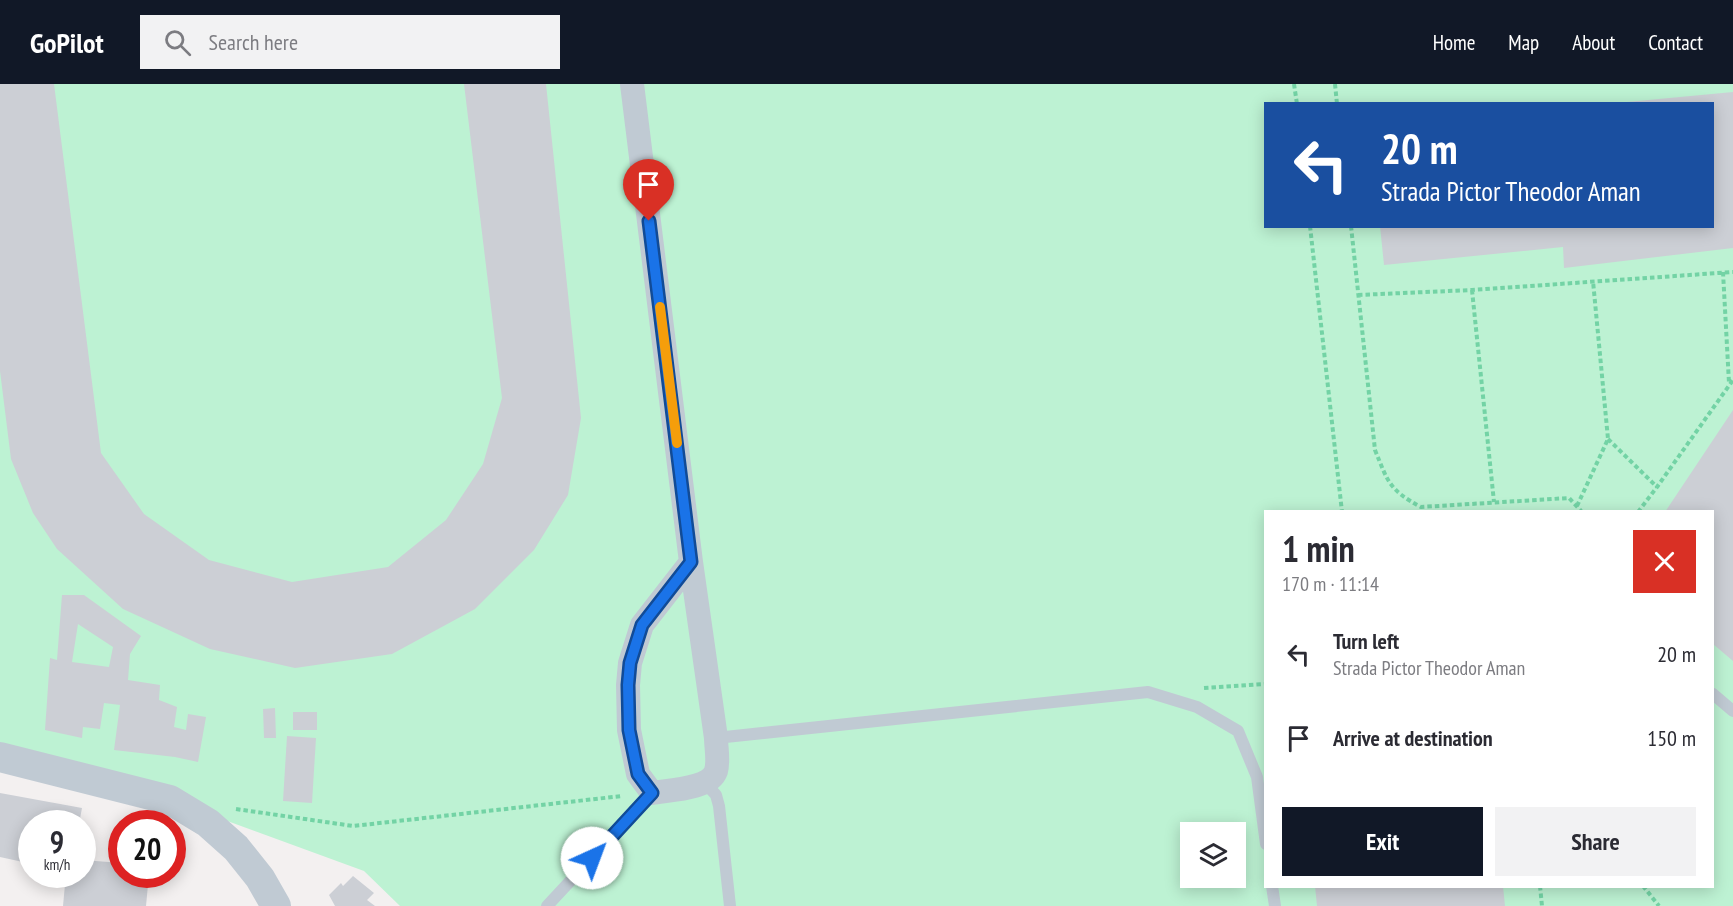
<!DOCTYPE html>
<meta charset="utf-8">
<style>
:root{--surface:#fff;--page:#f2f2f3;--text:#2b2b33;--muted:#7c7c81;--accent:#111827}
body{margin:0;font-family:"PT Sans Narrow",sans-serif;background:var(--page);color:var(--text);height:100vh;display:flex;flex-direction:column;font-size:22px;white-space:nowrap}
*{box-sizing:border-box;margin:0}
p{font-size:20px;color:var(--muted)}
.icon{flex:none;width:33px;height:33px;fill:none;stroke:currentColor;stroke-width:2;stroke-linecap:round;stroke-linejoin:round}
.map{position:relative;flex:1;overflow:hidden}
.side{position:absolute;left:1264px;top:426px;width:450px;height:378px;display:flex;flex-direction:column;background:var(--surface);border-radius:0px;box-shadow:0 3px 15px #0003}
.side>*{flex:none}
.guide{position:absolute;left:1264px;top:18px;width:450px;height:126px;border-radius:0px;box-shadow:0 3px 15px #0003;background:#1a4fa0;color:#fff;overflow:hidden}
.fabs{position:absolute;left:1180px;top:738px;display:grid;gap:12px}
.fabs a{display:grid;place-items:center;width:66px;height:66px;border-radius:0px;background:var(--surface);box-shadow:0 3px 15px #0003;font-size:30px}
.speed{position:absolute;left:18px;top:726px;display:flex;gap:12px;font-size:30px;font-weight:700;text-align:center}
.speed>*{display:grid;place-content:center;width:78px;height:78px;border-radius:50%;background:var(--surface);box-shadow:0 3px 15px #0003;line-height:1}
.speed small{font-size:15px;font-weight:400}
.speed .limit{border:9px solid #d22;background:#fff;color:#111}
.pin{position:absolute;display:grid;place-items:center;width:51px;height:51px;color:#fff;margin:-62px -26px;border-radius:50% 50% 50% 0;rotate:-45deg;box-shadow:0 0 6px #0007}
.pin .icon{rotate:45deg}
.me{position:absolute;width:66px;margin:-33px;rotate:43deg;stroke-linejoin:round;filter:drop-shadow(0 0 4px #0008)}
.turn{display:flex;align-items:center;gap:21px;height:126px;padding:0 18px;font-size:27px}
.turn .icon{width:78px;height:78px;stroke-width:2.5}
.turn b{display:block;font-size:42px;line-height:51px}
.round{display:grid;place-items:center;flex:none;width:63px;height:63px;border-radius:0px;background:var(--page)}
.headline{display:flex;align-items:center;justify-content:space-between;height:102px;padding:0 18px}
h1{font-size:36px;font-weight:700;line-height:45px}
.primary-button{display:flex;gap:12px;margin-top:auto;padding:12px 18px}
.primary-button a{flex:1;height:69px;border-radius:0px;background:var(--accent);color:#fff;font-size:24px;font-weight:700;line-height:69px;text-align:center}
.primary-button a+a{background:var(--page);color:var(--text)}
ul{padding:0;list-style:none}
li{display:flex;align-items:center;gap:18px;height:84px;padding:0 18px}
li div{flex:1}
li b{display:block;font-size:22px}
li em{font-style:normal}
header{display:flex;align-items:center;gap:36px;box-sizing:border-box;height:84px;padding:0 30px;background:var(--accent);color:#fff}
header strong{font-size:28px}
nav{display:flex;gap:33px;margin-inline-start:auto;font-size:21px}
.search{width:420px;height:54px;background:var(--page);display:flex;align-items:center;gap:15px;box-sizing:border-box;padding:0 21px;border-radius:0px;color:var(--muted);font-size:22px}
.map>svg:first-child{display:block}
.green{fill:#bdf2d3;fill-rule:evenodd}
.building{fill:#cccfd5;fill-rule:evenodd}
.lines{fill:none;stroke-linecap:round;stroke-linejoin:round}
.path{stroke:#73d3a5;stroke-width:4;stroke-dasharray:4.5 3;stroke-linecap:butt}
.service{stroke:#c0cad3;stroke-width:12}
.minor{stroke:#c0cad3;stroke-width:24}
.tertiary{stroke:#c0cad3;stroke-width:30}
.route-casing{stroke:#114b97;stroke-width:15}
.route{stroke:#1a73e8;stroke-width:10}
.slow{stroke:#f59e0b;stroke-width:10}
</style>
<header>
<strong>GoPilot</strong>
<div class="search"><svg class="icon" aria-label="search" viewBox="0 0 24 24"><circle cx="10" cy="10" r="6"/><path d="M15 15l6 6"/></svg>Search here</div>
<nav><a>Home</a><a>Map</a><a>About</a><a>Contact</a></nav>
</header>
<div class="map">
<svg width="1733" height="822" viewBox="0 0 1733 822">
<rect width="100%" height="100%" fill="#f3f0f0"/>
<path class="green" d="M0 0H1733V822H400L364 787 170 716 0 671ZM1266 20H1713V142H1266ZM1266 428H1713V802H1266ZM1191 748H1236V794H1191Z"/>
<path class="building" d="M0 0H54L101 369 144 430 209 476 292 498 388 483 446 436 483 380 502 314 464 0H546L581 334 568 411 534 466 475 525 392 570 295 584 210 565 123 525 57 465 33 429 11 375 0 287Z
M1733 8V164L1564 184 1563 163 1384 181 1380 142H1713V20H1627V18Z
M1733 326V577L1713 560V428H1665Z
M62 511H84L141 552 130 570 128 596 160 601 159 616 177 623 174 643 186 646 188 630 206 633 198 678 175 673 114 666 120 621 104 619 100 645 83 643 82 654 45 646 50 574 57 576ZM78 540 113 563 109 583 72 578Z
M275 624 276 654H264L263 625Z
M293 628H317V646H293Z
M287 652 316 654 312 719 283 717Z
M0 709 82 724 79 740H32V780L0 773Z
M82 776 122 779V790H149L146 822H63L66 790H82Z
M353 792 374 809 367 816 375 822H335L329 811 341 799 343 802Z
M1315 802H1503L1505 822H1317Z"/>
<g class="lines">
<path class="path" d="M1294 0 1297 20
M1335 0 1337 20
M1310 142 1342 428
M1351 142 1375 366C1388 398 1389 406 1421 423L1569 414 1582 428
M1723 188 1729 299
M1472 206 1494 418
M1358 211 1472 206 1733 188
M1608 355 1657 403
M1577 422 1608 355 1593 197
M1638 428 1657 403 1733 296
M1204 604 1266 600
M236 725 353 742 622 712
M1540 802 1542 822
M1643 802 1659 822"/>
<path class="service" d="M1713 610 1733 627
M716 654 1148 608 1197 623 1238 647 1257 693 1266 760
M705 699 716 711 719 722 730 822
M1272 802 1275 822
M547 822 652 709"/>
<path class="minor" d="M632 0 691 478
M691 478 716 654C716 663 719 677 716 687 710 705 669 706 652 709L638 690 629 646 628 601 630 579 642 541Z"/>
<path class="tertiary" d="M0 673 170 716 208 739 236 764 260 794 276 822"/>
</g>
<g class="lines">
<defs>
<path id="route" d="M592 774 652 709 638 690 629 646 628 601 630 579 642 541 691 478 649 137"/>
</defs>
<use href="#route" class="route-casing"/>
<use href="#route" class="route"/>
<path class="slow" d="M660 223 677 359"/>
</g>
</svg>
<div class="fabs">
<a><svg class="icon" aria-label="layers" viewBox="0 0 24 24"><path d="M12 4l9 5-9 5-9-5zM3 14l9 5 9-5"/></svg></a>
</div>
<div class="speed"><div>9<small>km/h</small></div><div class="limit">20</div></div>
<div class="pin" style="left:649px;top:137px;background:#d93025"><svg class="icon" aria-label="arrive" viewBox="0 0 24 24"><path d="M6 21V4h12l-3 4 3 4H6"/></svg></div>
<svg class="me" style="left:592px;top:774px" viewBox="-20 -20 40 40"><circle r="19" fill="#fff"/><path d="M0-13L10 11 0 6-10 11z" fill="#1a73e8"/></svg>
<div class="guide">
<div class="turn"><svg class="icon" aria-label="left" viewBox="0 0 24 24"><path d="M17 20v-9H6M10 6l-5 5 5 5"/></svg><div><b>20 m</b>Strada Pictor Theodor Aman</div></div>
</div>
<section class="side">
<div class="headline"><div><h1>1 min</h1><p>170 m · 11:14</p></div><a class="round" style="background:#d93025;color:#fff"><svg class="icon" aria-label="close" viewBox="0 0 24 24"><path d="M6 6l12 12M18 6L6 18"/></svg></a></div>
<ul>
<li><svg class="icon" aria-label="left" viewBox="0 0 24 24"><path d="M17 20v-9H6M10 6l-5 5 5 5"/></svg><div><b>Turn left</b><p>Strada Pictor Theodor Aman</p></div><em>20 m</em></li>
<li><svg class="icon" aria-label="arrive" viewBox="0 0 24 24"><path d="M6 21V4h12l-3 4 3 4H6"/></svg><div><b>Arrive at destination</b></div><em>150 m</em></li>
</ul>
<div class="primary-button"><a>Exit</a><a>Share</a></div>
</section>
</div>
